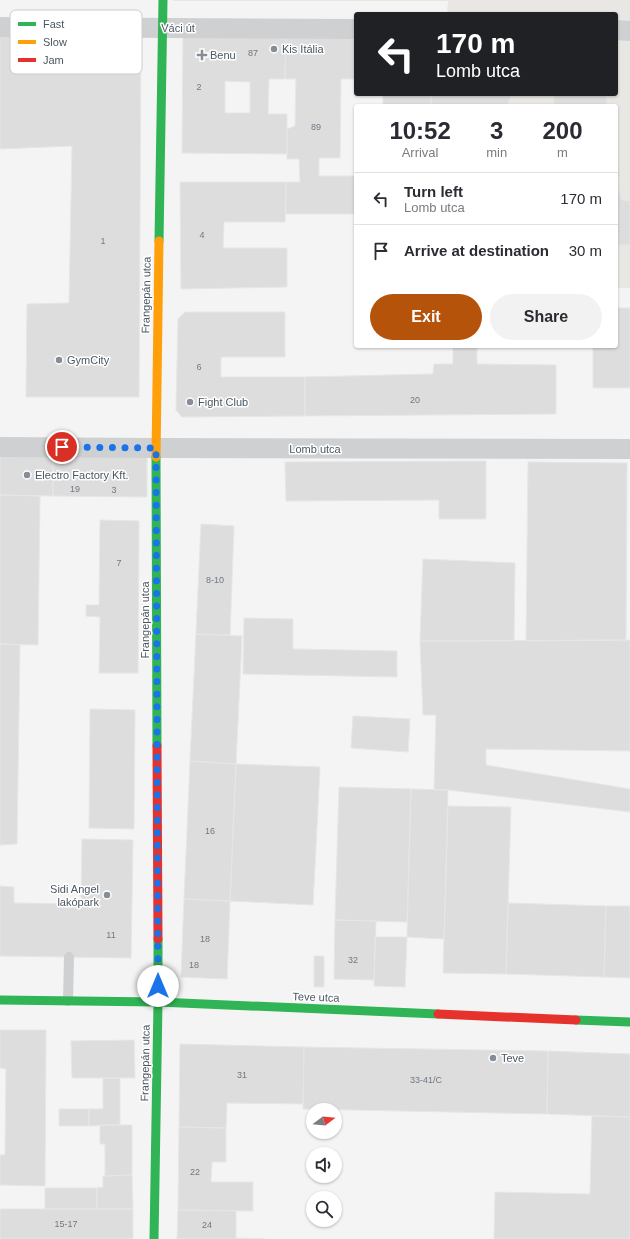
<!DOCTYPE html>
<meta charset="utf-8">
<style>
:root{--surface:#fff;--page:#f2f2f3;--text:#2b2b33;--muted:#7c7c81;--line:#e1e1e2;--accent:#b45309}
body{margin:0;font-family:Arial,sans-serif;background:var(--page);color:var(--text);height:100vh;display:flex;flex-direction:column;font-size:15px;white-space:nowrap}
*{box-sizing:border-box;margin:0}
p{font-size:13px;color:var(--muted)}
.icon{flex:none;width:22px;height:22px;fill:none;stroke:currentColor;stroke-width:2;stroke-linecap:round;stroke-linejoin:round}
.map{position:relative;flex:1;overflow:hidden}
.panel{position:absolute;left:354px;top:104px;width:264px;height:244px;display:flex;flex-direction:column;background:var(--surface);border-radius:4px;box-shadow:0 1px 3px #0004}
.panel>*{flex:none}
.top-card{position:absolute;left:354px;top:12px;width:264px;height:84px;border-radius:4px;box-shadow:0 1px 3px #0004;background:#202124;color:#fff;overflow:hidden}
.needle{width:26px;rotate:74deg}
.tools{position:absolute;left:306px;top:1103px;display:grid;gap:8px}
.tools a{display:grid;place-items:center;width:36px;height:36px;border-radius:50%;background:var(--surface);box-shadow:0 1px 3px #0004;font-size:20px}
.pin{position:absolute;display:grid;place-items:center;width:34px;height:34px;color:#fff;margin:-17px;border:2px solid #fff;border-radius:50%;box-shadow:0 1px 4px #0007}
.me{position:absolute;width:44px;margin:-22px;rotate:0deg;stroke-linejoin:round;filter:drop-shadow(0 0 3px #0008)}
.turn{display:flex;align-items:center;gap:14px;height:84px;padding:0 16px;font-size:18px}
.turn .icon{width:52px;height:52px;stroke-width:2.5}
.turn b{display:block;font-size:28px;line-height:34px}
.eta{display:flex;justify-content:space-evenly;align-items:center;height:68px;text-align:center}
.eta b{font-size:24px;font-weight:700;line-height:28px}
.button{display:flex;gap:8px;margin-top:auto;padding:8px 16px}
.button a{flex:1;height:46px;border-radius:24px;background:var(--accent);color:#fff;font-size:16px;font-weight:700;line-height:46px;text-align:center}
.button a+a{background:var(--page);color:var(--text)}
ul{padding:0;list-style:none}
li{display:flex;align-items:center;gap:12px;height:52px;padding:0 16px;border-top:1px solid var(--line)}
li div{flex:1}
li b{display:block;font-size:15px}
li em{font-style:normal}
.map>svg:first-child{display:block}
.commercial{fill:#e8e7e3}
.building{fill:#ddddde;stroke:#e5e6e7;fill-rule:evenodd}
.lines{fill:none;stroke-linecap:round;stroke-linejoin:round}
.lane{stroke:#ced0d2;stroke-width:10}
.street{stroke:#ced0d2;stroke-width:20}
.fast{stroke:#30b455;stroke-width:9}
.slow{stroke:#ff9f0a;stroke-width:9}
.jam{stroke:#e5322d;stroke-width:9}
.route{stroke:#1a73e8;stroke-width:7;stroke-dasharray:0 12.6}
.poi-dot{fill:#868d94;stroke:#fff;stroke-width:1.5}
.labels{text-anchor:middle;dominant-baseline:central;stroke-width:3;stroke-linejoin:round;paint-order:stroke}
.number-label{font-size:9px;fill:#707881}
.street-label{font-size:11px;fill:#4a5661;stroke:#fff}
.poi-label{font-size:11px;fill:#4a5661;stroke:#fff;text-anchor:start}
.key{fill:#fff;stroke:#c9ccd0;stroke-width:1}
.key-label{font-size:11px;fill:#4a5661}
</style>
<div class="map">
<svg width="630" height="1239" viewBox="0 0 630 1239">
<rect width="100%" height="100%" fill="#f4f4f4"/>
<path class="commercial" d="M173 0H630V288H616V106H431V94H616V14H447L448 1H173Z"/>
<path class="building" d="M0 36 141 39 139 397H26L27 304 69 303 72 146 0 149Z
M183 37 286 38 285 79H269L268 114H287V154L182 153ZM225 81 250 82V113H225Z
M286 38H356V79H341L340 158H319V176H356V214H286V182H300L299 159H287V129L295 126 296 79H285Z
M383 94H431V106H383Z
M431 94H507L511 96 507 106H431Z
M554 94H606L607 106H554Z
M616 165 620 176 617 177 618 188 622 200 630 201V245H616Z
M180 182H286L285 222H224L223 248H287V287L181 289Z
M616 308H630V388H593V346H616Z
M185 312H285V357H221V377H305V416L182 417 176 410 178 319Z
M453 346H477V364L556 365V414L305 416V377L433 374 434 364H453Z
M0 455 53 456V496L0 495Z
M53 456 147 457V497L53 496Z
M486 461V519H439V500L286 501 285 462Z
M528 462 627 463 626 640 526 641Z
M0 495 40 496 38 645 0 644Z
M100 520 139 521 138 673H99L100 617 86 616V605H99Z
M201 524 234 526 230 635 196 634Z
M423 559 515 563 514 641H420Z
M244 618 293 619V649L397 651V677L243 674Z
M196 634 242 636 236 764 190 761Z
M630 640V751L486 749V765L630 789V812L448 790H434L436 715H423L420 641Z
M0 644 20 645 17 844 0 845Z
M90 709 135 710 134 829 89 828Z
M353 716 410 719 408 752 351 748Z
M190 761 236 764 230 901 184 899Z
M236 764 320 767 313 905 230 901Z
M339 787 411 789 407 922 335 920Z
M411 789 448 790 444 939 407 937Z
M448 806 511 807 506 974 443 973Z
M82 839 133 840 131 958 0 956V886L14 887V903L81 904Z
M184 899 230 901 227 979 181 977Z
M508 903 606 906 604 977 506 974Z
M606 906H630V978L604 977Z
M335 920 376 921 374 980 334 979Z
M375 937H407L405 987 374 986Z
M314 956H324V987H314Z
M0 1030H46L45 1186 0 1185V1155H5L6 1069 0 1068Z
M134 1040 135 1078H72L71 1041Z
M180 1044 304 1047 303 1104 227 1103 226 1128 179 1127Z
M304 1047 548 1051 547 1114 303 1109Z
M548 1051 630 1054V1117L547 1114Z
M103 1078H120V1125L89 1126V1109H103Z
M59 1109H89V1126H59Z
M592 1116 630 1117V1239H494L495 1192 590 1194Z
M100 1125H132V1175L105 1176V1144H100Z
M179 1127 226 1128V1162H212L211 1182H253V1211L178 1210Z
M132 1175 133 1209H97V1188L103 1187V1176Z
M45 1188H97V1209H45Z
M0 1209H133V1239H0Z
M178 1210 236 1211V1238L265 1239H177Z"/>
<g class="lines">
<path class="lane" d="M68 1001 69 957"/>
<path class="street" d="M0 27 356 29
M616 30 630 31
M0 447 156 448 630 449"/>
<path class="fast" d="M159 241 163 0
M156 457 157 746
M0 1000 158 1002 438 1014
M576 1020 630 1022
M154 1239 158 1002V939"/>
<path class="slow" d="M156 457 159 241"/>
<path class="jam" d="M157 746 158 939
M438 1014 576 1020"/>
</g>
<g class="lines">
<path class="route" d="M62 447 156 448 158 986"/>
</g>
<g class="poi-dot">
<circle cx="274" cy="49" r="4"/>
<path d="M200 49h4v4h4v4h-4v4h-4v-4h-4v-4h4z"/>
<circle cx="59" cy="360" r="4"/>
<circle cx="190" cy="402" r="4"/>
<circle cx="27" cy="475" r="4"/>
<circle cx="107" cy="895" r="4"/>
<circle cx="493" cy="1058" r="4"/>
</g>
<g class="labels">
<g class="number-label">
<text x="253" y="53">87</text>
<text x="199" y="87">2</text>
<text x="316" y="127">89</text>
<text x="202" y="235">4</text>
<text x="103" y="241">1</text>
<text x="199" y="367">6</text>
<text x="415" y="400">20</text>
<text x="75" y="489">19</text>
<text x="114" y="490">3</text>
<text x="119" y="563">7</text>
<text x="215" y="580">8-10</text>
<text x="210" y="831">16</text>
<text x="111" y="935">11</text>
<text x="205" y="939">18</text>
<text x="353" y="960">32</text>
<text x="194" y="965">18</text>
<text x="242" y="1075">31</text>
<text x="426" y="1080">33-41/C</text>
<text x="195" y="1172">22</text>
<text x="66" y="1224">15-17</text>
<text x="207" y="1225">24</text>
</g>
<g class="street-label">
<text x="178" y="28">Váci út</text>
<text transform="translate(146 295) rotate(-89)">Frangepán utca</text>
<text x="315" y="449">Lomb utca</text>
<text transform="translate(145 620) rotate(-90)">Frangepán utca</text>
<text transform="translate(316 997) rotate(2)">Teve utca</text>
<text transform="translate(145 1063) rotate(-89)">Frangepán utca</text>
</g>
<g class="poi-label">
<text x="282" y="49">Kis Itália</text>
<text x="210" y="55">Benu</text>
<text x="67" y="360">GymCity</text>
<text x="198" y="402">Fight Club</text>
<text x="35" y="475">Electro Factory Kft.</text>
<text x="99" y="889" text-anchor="end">Sidi Angel<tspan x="99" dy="13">lakópark</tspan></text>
<text x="501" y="1058">Teve</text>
</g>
</g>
<rect x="10" y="10" width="132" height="64" rx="6" class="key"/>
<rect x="18" y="22" width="18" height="4" fill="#30b455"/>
<rect x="18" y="40" width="18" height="4" fill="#ff9f0a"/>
<rect x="18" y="58" width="18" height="4" fill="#e5322d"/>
<g class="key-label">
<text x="43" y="28">Fast</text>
<text x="43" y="46">Slow</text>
<text x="43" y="64">Jam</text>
</g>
</svg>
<div class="tools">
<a><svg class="needle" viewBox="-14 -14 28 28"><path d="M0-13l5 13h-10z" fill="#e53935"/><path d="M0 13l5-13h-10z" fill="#7c7c81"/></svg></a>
<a><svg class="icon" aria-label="sound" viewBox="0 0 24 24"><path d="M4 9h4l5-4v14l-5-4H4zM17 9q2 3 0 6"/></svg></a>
<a><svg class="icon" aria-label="search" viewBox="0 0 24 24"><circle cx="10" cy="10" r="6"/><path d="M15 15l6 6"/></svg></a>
</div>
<div class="pin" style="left:62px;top:447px;background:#d93025"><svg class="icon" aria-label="arrive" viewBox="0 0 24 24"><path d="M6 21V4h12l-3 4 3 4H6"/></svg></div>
<svg class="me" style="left:158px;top:986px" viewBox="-20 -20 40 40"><circle r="19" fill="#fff"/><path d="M0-13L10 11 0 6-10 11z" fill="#1a73e8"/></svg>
<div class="top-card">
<div class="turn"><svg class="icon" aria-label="left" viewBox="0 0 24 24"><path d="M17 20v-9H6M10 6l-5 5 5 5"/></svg><div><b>170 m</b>Lomb utca</div></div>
</div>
<section class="panel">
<div class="eta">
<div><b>10:52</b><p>Arrival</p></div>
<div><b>3</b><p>min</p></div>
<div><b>200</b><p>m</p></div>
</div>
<ul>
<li><svg class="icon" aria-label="left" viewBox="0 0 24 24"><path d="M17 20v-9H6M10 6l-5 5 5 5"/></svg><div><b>Turn left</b><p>Lomb utca</p></div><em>170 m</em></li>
<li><svg class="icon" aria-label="arrive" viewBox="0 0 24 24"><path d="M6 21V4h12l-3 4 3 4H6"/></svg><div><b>Arrive at destination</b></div><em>30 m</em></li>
</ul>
<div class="button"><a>Exit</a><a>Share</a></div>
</section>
</div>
